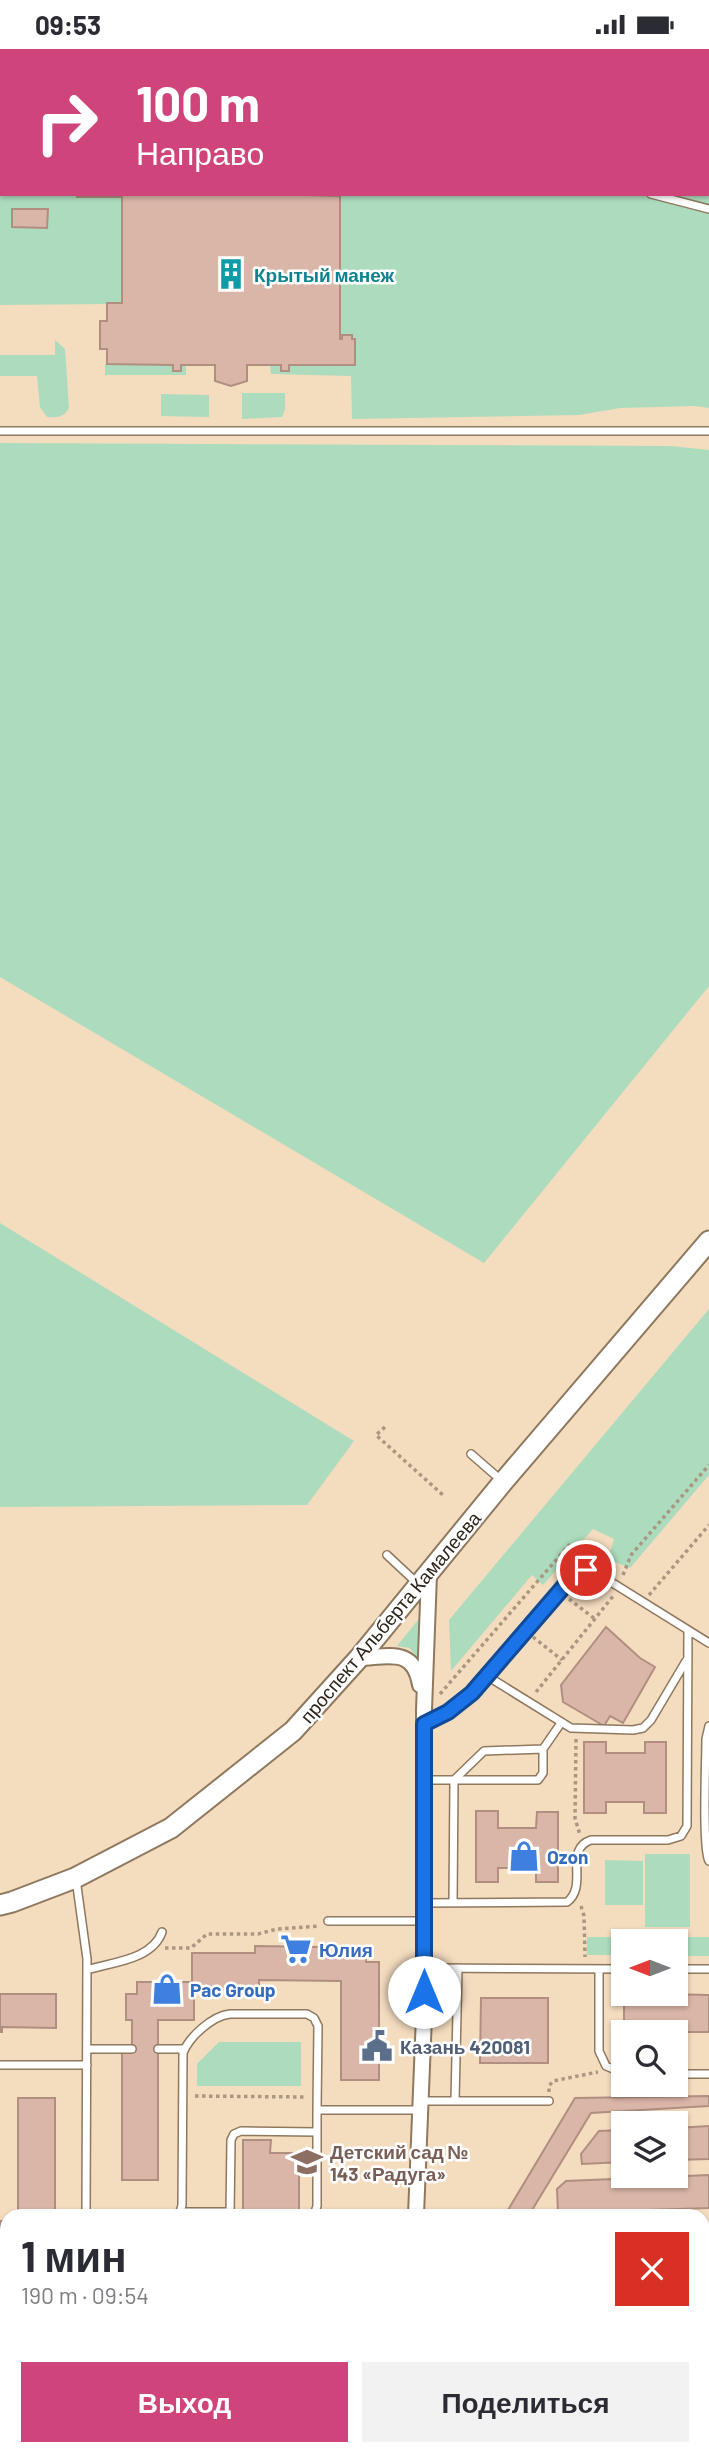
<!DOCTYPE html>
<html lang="ru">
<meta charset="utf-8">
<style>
:root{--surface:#fff;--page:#f2f2f3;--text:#2b2b33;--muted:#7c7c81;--accent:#cf447a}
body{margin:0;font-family:Barlow,sans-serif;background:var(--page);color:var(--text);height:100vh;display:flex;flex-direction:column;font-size:26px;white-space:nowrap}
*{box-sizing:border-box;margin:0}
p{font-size:23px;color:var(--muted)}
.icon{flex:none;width:38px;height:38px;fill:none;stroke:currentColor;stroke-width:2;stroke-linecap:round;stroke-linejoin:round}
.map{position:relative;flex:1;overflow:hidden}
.sheet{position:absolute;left:0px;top:2160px;width:710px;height:247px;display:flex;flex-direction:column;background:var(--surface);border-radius:21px 21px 0 0;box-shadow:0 2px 5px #0004}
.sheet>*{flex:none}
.guide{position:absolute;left:0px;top:0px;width:710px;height:147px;box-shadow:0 2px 5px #0004;background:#cf447a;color:#fff;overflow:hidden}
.needle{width:46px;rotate:270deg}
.fabs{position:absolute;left:611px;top:1880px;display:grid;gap:14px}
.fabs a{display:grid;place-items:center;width:77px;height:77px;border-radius:0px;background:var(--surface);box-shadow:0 2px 5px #0004;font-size:35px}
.pin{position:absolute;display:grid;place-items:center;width:60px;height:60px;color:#fff;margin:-30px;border:4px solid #fff;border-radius:50%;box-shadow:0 2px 7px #0007}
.me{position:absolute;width:77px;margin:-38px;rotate:0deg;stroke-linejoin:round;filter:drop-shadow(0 0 5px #0008)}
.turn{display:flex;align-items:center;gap:24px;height:147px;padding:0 21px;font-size:32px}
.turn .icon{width:91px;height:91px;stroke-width:2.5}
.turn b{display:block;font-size:49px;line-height:60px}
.round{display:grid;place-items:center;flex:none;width:74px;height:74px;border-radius:0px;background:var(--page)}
.head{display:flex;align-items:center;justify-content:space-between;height:119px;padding:0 21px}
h1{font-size:42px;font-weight:700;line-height:52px}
.primary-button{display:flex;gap:14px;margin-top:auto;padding:14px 21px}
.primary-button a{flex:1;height:80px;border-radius:0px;background:var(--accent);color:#fff;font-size:28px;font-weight:700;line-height:80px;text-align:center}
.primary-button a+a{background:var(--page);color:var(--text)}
.status{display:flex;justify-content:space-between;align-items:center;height:49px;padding:0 35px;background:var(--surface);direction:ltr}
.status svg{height:19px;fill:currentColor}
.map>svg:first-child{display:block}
.green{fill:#acdcbd;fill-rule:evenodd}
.building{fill:#dab6a8;stroke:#b08e80;stroke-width:2}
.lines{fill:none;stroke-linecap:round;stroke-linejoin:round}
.service-casing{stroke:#8e785e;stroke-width:10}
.minor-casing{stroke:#8e785e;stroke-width:18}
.secondary-casing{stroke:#8e785e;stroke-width:23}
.path{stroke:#aa9781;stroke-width:3.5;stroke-dasharray:3.5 3.5;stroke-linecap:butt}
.service{stroke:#fff;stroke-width:7}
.minor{stroke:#fff;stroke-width:14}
.secondary{stroke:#fff;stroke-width:19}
.route-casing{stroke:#114b97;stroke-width:18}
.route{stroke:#1a73e8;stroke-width:12}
.labels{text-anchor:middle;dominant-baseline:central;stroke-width:5;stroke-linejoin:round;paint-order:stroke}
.culture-label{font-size:19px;font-weight:bold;fill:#0d838f;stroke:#fff;text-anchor:start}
.street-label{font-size:19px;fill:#2d241a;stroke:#fff}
.shop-label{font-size:19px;font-weight:bold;fill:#366cbe;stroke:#fff;text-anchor:start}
.service-label{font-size:19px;font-weight:bold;fill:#4e5e75;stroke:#fff;text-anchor:start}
.education-label{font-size:19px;font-weight:bold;fill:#785e54;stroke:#fff;text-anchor:start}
</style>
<div class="status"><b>09:53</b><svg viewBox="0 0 49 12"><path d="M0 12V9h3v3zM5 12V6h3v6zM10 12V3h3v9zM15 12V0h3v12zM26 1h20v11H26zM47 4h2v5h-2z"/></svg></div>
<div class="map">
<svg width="709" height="2405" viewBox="0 0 709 2405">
<rect width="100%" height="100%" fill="#f4dcbf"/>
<path class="green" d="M0 0H709V359L695 357 620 359 579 366 352 370 351 327 271 325 270 315H356V313H106V255L0 256ZM2 2H709V145H2Z
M55 291 65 300 69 359C64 368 58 369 47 368L40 358 37 327H0V306H55Z
M105 315H186V326H105Z
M242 344H285V361L282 368 242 370Z
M161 345 209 346V368L161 367Z
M0 394 670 397 709 401V937L484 1214 0 928Z
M0 1174 354 1392 307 1456 0 1458Z
M709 1260V1426L630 1519 608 1510 614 1490 593 1480 543 1536 532 1526 451 1622 449 1571Z
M422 1566V1613L409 1599 397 1597Z
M645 1805H690V1878H645Z
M605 1811 643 1812V1856H605Z
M587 1888H709V1907H676V1892H623V1906H587Z
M219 1993H301V2037H197V2015Z"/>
<path class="building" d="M481 0H559V2H481Z
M658 0H709V61V2H658Z
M77 145H168L122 146V148H77Z
M278 145 340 147V290H342V286H352V290H355V316H289V322H281V316H247V332L231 337 215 332V316H181V322H173V316L107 315V300H100V272H107V254H122V146Z
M12 160H48L47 179 12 178Z
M606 1578 640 1609 655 1618 623 1674 610 1667 604 1677 563 1653 561 1636Z
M584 1693H606V1704H645V1693H666V1764H644V1753H606V1764H584Z
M476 1762H498V1779H536L537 1763H558V1833H536V1819H498V1833H476Z
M255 1897 322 1898V1907H341V1902H366V1913H379V2031H341V1932L259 1931V1941H194V1971H158V2131H122V2002H132V1971H126V1945H137V1933H192V1904H255Z
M624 1944 709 1946V1983H624Z
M0 1945H56V1979L2 1978V1983H0Z
M481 1949H548V2014H480Z
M709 2047V2057L591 2064 529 2166H505L575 2049Z
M18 2049H55V2166H18Z
M709 2077V2110L676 2111V2079Z
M623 2081V2113L582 2115 581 2105 599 2082Z
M243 2091H271L270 2104H299V2166H243Z
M709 2126V2159L558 2164 557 2140 566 2132Z
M0 2172H7V2216H0Z
M704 2175H709V2207H704Z
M704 2224H709V2256H704Z
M709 2275V2308H704V2276Z
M704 2323H709V2338H704Z
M160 2399H219L218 2405H159Z
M527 2399H667V2405H527Z"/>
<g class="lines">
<defs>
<path id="service" d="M604 0V2
M0 62H2
M651 145 709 160
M0 382H709
M471 1405 502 1432
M387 1506 417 1534
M487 1627 571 1679 633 1681 643 1679 651 1671 686 1612
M424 1675 448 1663 472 1644 573 1527 581 1522 595 1523 709 1594
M709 1677 706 1690C706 1712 702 1798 709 1812
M543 1700 561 1674
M425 1731H538L543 1724V1700L484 1702 454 1731 453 1854
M76 1830 87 1910 86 2166
M424 1854 567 1853C589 1837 563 1800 591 1791H668L681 1787 687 1777 688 1581
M328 1872H424
M424 1919 623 1920
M599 1920V2002L606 2017 623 2024
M676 1920H709
M87 1921C112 1913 152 1911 162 1883
M87 2000H132
M158 2000H184
M0 2016H87
M676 2025H709
M421 2052H549
M455 2052 458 1919
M317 2083V2061
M180 2163H230
M175 2166 180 2163 182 2156 183 2004C189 1988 212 1967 230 1965H307L314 1969 318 1977 317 2061H419
M230 2166 231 2091 234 2085 241 2082 317 2083V2157L314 2166
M0 2243H7
M410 2404 424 2405"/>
<path id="minor" d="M359 1609C389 1608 414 1598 420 1636
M416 2166 424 1967V1661L429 1525
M410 2405V2399"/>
<path id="secondary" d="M0 1856 12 1853 75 1829 171 1779 293 1682 359 1609 503 1433 709 1192"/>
</defs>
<use href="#service" class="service-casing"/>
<use href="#minor" class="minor-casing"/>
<use href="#secondary" class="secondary-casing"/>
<path class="path" d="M385 1378 376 1386 444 1447
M623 1526 631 1506 709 1416
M649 1546 709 1476
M569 1550 595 1570
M533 1588 562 1611
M536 1643 614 1546
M440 1645 569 1496 594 1511
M576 1690 575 1769 580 1786
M581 1857 584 1867 585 1908
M165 1899H191L207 1885H258L277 1880 319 1877
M549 2043V2037L553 2032 598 2023
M195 2047 306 2048"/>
<use href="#service" class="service"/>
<use href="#minor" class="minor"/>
<use href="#secondary" class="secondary"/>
</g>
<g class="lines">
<defs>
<path id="route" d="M424 1943V1675L448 1663 472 1644 573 1527 586 1521"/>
</defs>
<use href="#route" class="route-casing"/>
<use href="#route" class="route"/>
</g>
<defs>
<symbol id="building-bare" viewBox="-9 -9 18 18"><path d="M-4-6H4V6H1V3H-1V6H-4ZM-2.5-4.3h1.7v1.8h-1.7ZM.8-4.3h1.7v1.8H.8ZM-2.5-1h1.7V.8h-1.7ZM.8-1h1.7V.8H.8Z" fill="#0f9aa8" stroke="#fff" stroke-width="2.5" paint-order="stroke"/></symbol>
<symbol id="shop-bare" viewBox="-9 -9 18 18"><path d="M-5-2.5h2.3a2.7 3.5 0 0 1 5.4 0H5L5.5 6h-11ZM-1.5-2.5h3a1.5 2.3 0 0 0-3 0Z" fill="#3f7fe0" stroke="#fff" stroke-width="2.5" paint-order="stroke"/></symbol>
<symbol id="supermarket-bare" viewBox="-9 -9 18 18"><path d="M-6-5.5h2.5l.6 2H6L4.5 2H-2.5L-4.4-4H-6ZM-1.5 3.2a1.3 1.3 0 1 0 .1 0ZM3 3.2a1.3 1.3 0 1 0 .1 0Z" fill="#3f7fe0" stroke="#fff" stroke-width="2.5" paint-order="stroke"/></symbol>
<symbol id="civic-bare" viewBox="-9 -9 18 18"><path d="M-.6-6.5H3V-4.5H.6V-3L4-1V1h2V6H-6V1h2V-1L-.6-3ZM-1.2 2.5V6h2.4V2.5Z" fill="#5c6f8a" stroke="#fff" stroke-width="2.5" paint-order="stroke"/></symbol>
<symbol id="school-bare" viewBox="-9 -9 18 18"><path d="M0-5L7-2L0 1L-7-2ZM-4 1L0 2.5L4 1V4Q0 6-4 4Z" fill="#8d6e63" stroke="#fff" stroke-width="2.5" paint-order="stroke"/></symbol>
</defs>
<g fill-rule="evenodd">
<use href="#building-bare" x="209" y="203" width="44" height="44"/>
<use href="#shop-bare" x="502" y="1785" width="44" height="44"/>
<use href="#supermarket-bare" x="274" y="1878" width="44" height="44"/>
<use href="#shop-bare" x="145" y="1918" width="44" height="44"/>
<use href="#civic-bare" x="355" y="1975" width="44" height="44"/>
<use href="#school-bare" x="285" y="2091" width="44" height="44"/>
</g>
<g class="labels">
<g class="culture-label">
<text x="254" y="225">Крытый манеж</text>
</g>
<g class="street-label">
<text transform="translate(390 1568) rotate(-50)">проспект Альберта Камалеева</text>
</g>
<g class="shop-label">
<text x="547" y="1807">Ozon</text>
<text x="319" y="1900">Юлия</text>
<text x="190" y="1940">Pac Group</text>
</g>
<g class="service-label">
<text x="400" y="1997">Казань 420081</text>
</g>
<g class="education-label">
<text x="330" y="2102">Детский сад №<tspan x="330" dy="22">143 «Радуга»</tspan></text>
</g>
</g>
</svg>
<div class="fabs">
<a><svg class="needle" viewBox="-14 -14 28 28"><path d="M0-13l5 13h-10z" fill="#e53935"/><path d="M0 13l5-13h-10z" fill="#7c7c81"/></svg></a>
<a><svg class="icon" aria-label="search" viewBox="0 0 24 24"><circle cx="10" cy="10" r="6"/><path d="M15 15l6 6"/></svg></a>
<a><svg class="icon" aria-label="layers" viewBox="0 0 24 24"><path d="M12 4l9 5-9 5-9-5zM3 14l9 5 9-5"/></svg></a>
</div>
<div class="pin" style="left:586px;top:1521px;background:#d93025"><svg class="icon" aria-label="arrive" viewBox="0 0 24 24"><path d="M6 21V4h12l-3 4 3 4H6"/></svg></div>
<svg class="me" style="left:424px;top:1943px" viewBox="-20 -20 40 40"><circle r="19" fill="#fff"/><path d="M0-13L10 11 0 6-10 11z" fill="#1a73e8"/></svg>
<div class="guide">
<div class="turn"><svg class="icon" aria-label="right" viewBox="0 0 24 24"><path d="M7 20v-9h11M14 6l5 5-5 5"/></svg><div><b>100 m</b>Направо</div></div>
</div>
<section class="sheet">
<div class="head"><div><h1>1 мин</h1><p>190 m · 09:54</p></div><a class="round" style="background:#d93025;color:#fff"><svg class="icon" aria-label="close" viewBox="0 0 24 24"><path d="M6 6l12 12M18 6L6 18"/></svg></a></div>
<div class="primary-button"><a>Выход</a><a>Поделиться</a></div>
</section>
</div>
